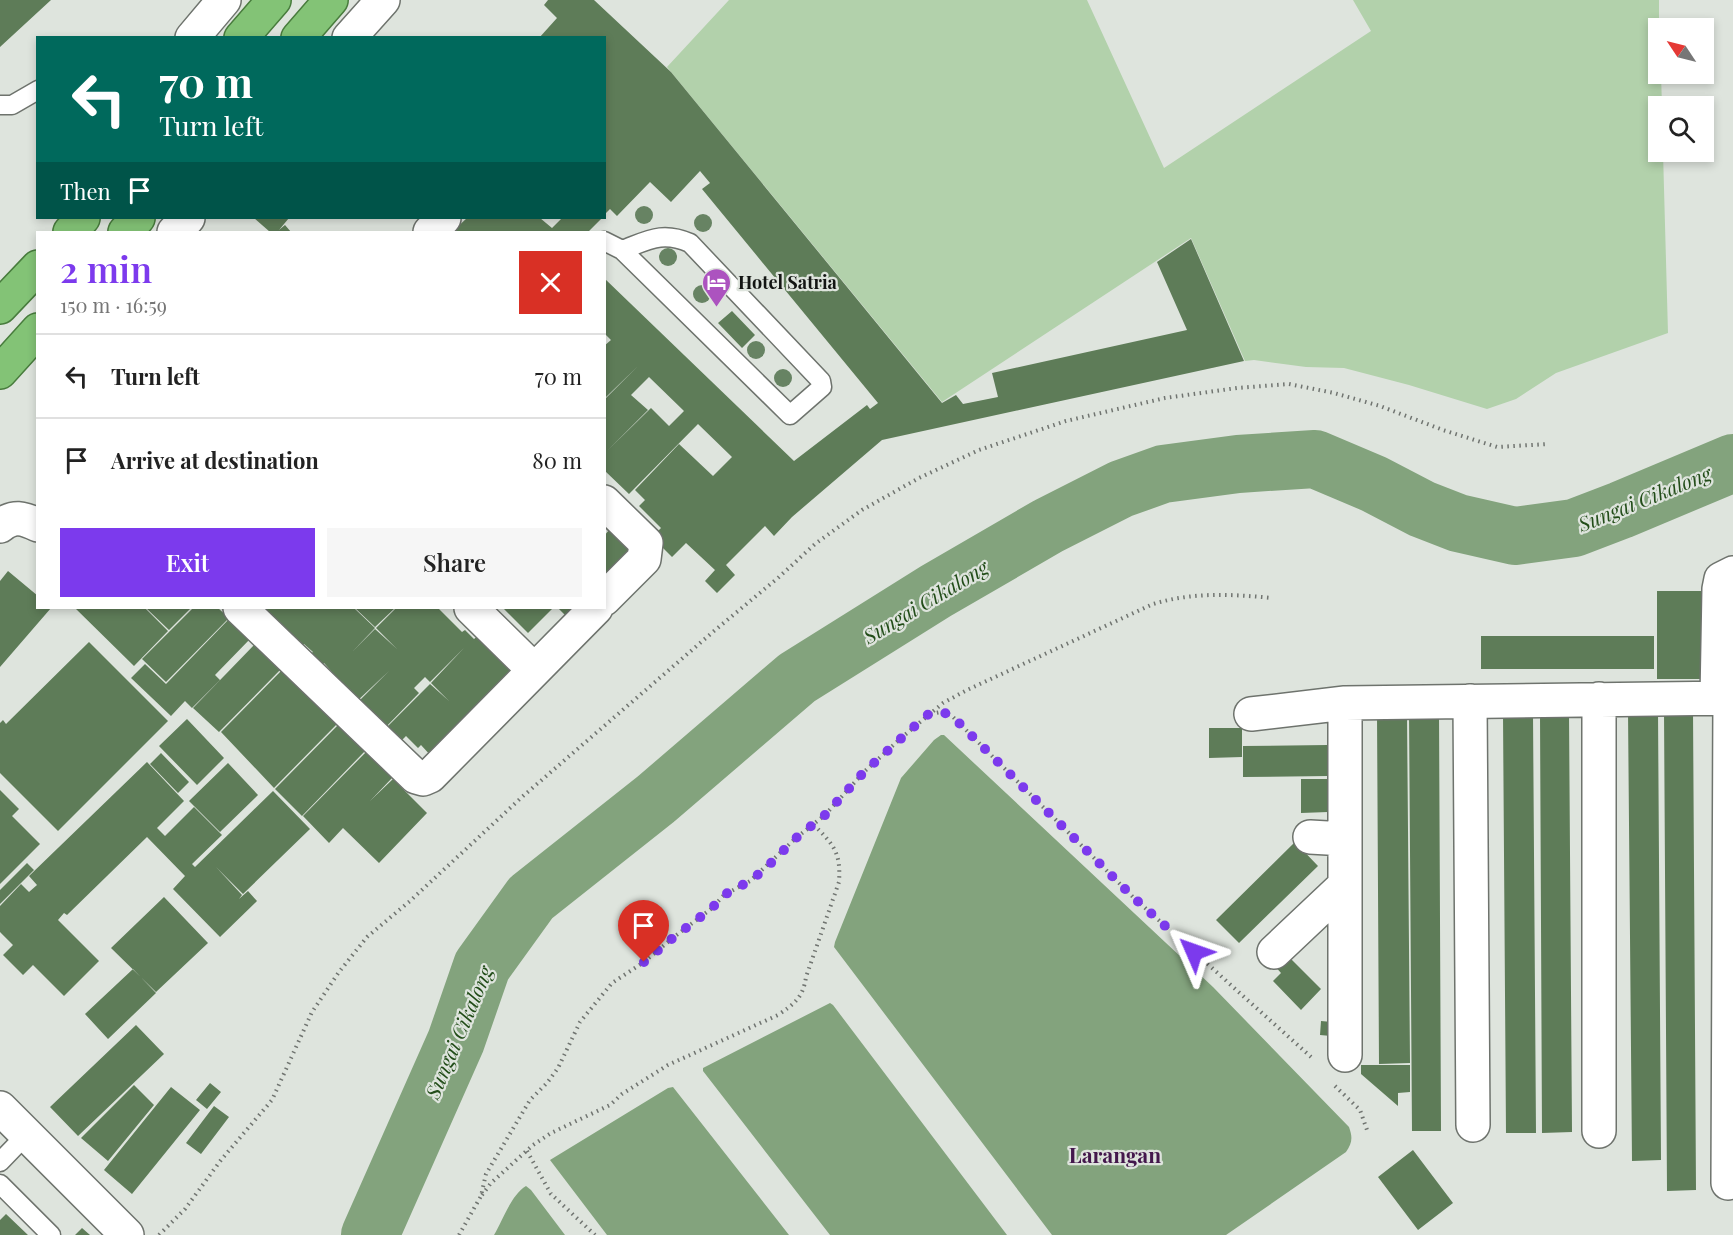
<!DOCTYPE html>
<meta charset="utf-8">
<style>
:root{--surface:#fff;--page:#f6f6f6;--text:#222;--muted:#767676;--line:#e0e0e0;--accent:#7c3aed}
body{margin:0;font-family:"Playfair Display",serif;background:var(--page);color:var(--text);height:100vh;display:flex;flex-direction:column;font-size:22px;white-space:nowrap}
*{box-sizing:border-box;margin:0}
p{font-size:20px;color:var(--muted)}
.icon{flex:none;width:33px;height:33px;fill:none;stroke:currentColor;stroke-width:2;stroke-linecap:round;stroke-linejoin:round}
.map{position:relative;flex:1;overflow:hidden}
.side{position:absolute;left:36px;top:231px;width:570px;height:378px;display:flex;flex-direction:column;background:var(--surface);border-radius:0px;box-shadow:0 3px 9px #0003}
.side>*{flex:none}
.guide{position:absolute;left:36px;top:36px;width:570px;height:183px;border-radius:0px;box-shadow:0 3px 9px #0003;background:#00695c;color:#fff;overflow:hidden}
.needle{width:39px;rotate:305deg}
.tools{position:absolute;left:1648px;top:18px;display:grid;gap:12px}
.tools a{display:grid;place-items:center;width:66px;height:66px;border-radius:0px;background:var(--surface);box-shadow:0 3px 9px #0003;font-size:30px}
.pin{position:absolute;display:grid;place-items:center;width:51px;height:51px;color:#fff;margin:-62px -26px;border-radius:50% 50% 50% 0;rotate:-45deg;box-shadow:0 0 6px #0007}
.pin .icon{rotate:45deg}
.me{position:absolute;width:66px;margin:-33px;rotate:313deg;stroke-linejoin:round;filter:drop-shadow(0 0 4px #0008)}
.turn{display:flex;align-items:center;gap:21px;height:126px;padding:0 24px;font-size:27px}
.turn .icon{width:78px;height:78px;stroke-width:2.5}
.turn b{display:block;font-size:42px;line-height:51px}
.then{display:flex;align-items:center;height:57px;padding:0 24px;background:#0003;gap:12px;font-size:22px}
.round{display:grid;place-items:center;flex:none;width:63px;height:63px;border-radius:0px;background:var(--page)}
.head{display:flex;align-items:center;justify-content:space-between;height:102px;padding:0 24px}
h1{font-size:36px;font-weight:600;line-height:45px;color:var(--accent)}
.button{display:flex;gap:12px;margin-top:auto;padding:12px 24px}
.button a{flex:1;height:69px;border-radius:0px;background:var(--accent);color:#fff;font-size:24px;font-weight:600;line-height:69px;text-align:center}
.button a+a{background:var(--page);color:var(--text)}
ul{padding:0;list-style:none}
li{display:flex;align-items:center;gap:18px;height:84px;padding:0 24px;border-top:2px solid var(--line)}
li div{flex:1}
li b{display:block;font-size:22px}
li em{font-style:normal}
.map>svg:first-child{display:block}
.green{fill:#b2d1ab}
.water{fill:#83a37d}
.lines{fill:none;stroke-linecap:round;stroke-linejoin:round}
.river{stroke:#83a37d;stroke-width:58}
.building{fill:#5e7c58;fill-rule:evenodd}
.service-casing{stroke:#6e736d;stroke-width:21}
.minor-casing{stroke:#6e736d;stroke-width:36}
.tertiary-casing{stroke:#6e736d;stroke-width:36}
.trunk-casing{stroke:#487c3d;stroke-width:36}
.path{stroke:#707470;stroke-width:4;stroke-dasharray:1.5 4.5;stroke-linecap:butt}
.service{stroke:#fff;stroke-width:18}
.minor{stroke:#fff;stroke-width:33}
.tertiary{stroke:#fff;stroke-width:33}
.trunk{stroke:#83c376;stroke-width:33}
.tree{fill:#678363}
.route{stroke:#7c3aed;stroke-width:10;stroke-dasharray:0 18}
.labels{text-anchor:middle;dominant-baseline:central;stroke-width:4.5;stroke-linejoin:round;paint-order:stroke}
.poi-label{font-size:18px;font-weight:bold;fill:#131513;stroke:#dee4dd;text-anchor:start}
.water-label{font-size:20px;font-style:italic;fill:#224d19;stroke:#dee4dd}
.quarter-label{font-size:21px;font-weight:bold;fill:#43184c;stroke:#dee4dd}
</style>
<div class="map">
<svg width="1733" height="1235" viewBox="0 0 1733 1235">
<rect width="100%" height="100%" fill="#dee4dd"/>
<path class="green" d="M729 0H1087L1164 168 1371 31 1353 0H1659V74H1661L1662 106H1659V152H1663L1668 333 1556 373 1516 399 1487 409 1409 385 1344 368 1306 367 1254 360 1245 361 1191 238 942 402 667 67Z"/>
<path class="water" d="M941 735H944L1213 987 1349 1127C1353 1138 1352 1143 1346 1152L1226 1235H1052L834 947 835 942 901 778 934 740Z
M830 1003 833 1005 1007 1235H830L703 1071V1068Z
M673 1087 789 1235H607L550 1160 668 1088Z
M526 1186 531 1190 565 1235H494C503 1220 511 1195 526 1186Z"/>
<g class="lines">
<path class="river" d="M370 1235 456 1041 482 966 531 898 656 799 797 678 936 591 1048 526 1121 489 1163 474 1238 464 1315 459 1374 484 1422 509 1458 523 1515 536 1574 528 1621 510 1733 463"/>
</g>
<path class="building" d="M0 0H51L0 47Z
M548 0H594L671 72 942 403 956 395 963 404 998 397 992 373 1187 330 1157 262 1191 239 1244 361 882 440 792 517 774 536 765 526 726 565 735 575 717 593 705 581 715 570 686 543 672 557 652 537 661 528 639 506 645 500 635 490 679 444 713 476 732 457 698 424 629 494 604 470V400L638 366 604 399V346L611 340 604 333V278L794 461 867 405 870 409 878 403 702 189 710 183 700 171 671 202 650 182 617 216 610 209 604 215V38H539L557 18 544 5ZM649 377 684 411 669 426 651 408 608 450 648 410 631 395Z
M254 218H289L279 230 285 225 291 232H270Z
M467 218H540L552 228 562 218H602L588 232H452Z
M732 311 755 335 742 348 718 323Z
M609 530 631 552 604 580V536Z
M8 571 38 596V608H51L0 667V581Z
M1657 591H1709L1708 679H1657Z
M75 608H145L168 631 134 666Z
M146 608H191L169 630Z
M193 608H218L229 618 166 682 142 659Z
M256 608H354L375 628 352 652 375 629 397 649 376 628 396 608H438L462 632 465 630 474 639 480 634 517 671 432 757 421 745 418 748 406 736 396 746 382 732 430 684 449 701 431 683 464 648 430 682 425 677 414 688 419 693 381 732 355 705 389 671 355 703 328 677 332 672 324 663 322 666 310 654 313 652 304 644 298 650Z
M355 608H395L375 627Z
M506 608H553L528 633 504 609Z
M558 608H576L567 617Z
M229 619 250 639 215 675 220 680 192 708 185 701 171 716 131 678 145 664 166 684Z
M1481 636H1654V669H1481Z
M89 642 168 721 58 831 0 773V723L3 720 6 724Z
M255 644 281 669 219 732 193 708Z
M282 670 337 724 274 788 221 732Z
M1693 710 1696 1190 1667 1191 1664 711Z
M1409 711H1439L1441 1131H1412Z
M1628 711H1658L1661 1160 1632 1161Z
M1407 713 1410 1063 1379 1064 1377 714Z
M1540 713H1569L1572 1132 1542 1133Z
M1503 714H1533L1536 1133H1506Z
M187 719 224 758 197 785 159 746Z
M338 725 365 751 302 816 275 789Z
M1209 728H1242V757L1209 758Z
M1328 745V776L1243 777V746Z
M366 752 392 778 370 801 393 779 427 813 379 863 343 828 329 843 303 816Z
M161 753 189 782 178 793 150 764Z
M147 762 184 801 157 828 165 836 194 807 222 835 192 864 195 867 273 791 310 829 243 894 216 867 242 895 239 899 248 891 257 901 220 937 173 889 185 876 147 837 67 915 64 913 58 920 99 961 64 996 33 965 23 975 3 955 13 945 0 932V906L21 884 29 892 37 885 29 876Z
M228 763 258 795 220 832 189 801Z
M1301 779H1329L1328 812 1301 813Z
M0 790 19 809 12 816 40 844 0 884Z
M1295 842 1318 866 1239 943 1216 920Z
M27 863 34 870 0 904V890Z
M164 897 208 943 156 992 111 948Z
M1285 953 1321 989 1301 1010 1273 981 1281 973 1273 964Z
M133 969 156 993 108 1039 85 1014Z
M1321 1021 1332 1022 1331 1036 1320 1035Z
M136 1025 164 1054 78 1136 50 1107Z
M1361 1065H1410V1092L1398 1093V1106L1361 1074Z
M210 1083 221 1092 207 1109 196 1100Z
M134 1085 154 1105 108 1161 81 1138Z
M171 1087 200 1110 132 1194 104 1170Z
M214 1106 229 1117 201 1154 186 1143Z
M1413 1150 1453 1203 1418 1230 1378 1177Z
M6 1214 28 1235H0V1220Z
M82 1228 90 1235H75Z"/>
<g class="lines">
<defs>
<path id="service" d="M0 105H12L38 90
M604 241 622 250 790 415 822 387 821 381 690 243C662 231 649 240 622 250
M0 1162 27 1134
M0 1184 51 1235"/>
<path id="minor" d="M430 232 444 218
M604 502 646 543 644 559 604 599
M0 526C14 515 23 518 38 525
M240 608 416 777 423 779 430 776 596 608
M471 608 534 670
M1717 698 1719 589 1721 579 1733 573
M1599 699V1131
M1470 701 1473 1125
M1345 703V1055
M1251 714 1345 703 1733 698
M1310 837 1345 839
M1274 952 1345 885
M0 1108 127 1235
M1728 1183 1730 698"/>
<path id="tertiary" d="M192 38 224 0
M349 38 383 0
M174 232 188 218"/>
<path id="trunk" d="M241 38 274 0
M298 38 331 0
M70 232 83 218
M125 232 138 218
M0 307 38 267
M0 372 38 330"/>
</defs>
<use href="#service" class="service-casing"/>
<use href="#minor" class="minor-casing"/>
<use href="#tertiary" class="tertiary-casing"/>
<use href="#trunk" class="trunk-casing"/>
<path class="path" d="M931 714 941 712 951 715 1133 897 1311 1057
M1335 1086 1360 1110 1367 1130
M527 1151 551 1194 595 1235
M482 1195 491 1183 533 1145 551 1133 610 1105 622 1094 668 1065 778 1015C794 1004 803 998 806 977L839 882C841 853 834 845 814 825
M159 1235 185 1209 221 1160 272 1100 312 1012 339 972 367 937 410 901 522 797 714 631 779 577 815 544 862 510 919 478 979 450 1066 421 1165 398 1237 388 1289 384 1334 393 1380 406 1443 430 1497 447 1548 444
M459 1235 481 1196 486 1174 530 1100 547 1083 558 1068 580 1022 612 983 644 962 674 937 711 909 724 895 750 881 796 838 825 815 864 772 900 739 943 703 967 690 1153 604C1193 592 1231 594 1272 598"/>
<use href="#service" class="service"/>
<use href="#minor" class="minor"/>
<use href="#tertiary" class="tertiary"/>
<use href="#trunk" class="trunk"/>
</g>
<g class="tree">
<circle cx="644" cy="215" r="9"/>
<circle cx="703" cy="223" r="9"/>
<circle cx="668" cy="257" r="9"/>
<circle cx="702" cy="294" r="9"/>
<circle cx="756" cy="350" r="9"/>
<circle cx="783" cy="378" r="9"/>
</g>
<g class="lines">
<path class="route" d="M644 962 674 937 711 909 724 895 750 881 765 869 796 838 825 815 864 772 927 715 941 712 951 715 1133 897 1194 952"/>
</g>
<defs>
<symbol id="hotel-pin" viewBox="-11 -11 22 30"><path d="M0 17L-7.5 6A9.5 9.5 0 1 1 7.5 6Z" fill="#ac53bf" stroke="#dee4dd"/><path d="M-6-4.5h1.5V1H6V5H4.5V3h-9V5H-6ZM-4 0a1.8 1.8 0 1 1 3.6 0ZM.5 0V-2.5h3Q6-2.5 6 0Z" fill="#fff"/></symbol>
</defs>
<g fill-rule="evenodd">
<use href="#hotel-pin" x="700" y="266" width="33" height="45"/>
</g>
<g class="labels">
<g class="poi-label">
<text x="738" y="282">Hotel Satria</text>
</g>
<g class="water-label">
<text transform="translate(1644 498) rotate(-22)">Sungai Cikalong</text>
<text transform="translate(925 601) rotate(-31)">Sungai Cikalong</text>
<text transform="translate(458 1032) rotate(-67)">Sungai Cikalong</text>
</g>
<g class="quarter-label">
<text x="1115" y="1154">Larangan</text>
</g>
</g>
</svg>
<div class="tools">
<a><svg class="needle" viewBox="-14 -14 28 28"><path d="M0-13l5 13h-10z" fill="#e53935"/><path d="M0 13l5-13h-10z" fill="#767676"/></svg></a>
<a><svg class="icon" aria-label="search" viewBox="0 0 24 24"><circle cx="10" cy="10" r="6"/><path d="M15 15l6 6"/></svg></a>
</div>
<div class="pin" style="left:644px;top:962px;background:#d93025"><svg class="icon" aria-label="arrive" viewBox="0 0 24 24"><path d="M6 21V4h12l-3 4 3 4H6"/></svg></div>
<svg class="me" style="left:1194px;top:952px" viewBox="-20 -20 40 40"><path d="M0-17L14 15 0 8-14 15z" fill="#7c3aed" stroke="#fff" stroke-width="4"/></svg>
<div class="guide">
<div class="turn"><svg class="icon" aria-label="left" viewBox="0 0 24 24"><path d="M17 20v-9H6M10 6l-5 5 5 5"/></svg><div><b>70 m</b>Turn left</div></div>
<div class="then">Then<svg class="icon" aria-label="arrive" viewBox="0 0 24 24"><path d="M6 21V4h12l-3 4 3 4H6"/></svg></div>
</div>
<section class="side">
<div class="head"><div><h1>2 min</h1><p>150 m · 16:59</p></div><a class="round" style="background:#d93025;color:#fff"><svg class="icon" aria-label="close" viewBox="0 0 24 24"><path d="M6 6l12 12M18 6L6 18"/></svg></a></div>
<ul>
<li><svg class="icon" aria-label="left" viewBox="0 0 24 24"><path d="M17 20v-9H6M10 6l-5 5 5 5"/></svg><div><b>Turn left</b></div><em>70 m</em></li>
<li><svg class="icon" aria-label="arrive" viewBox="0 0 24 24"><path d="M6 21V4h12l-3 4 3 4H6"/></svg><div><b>Arrive at destination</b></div><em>80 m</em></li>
</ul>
<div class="button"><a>Exit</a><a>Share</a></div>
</section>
</div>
